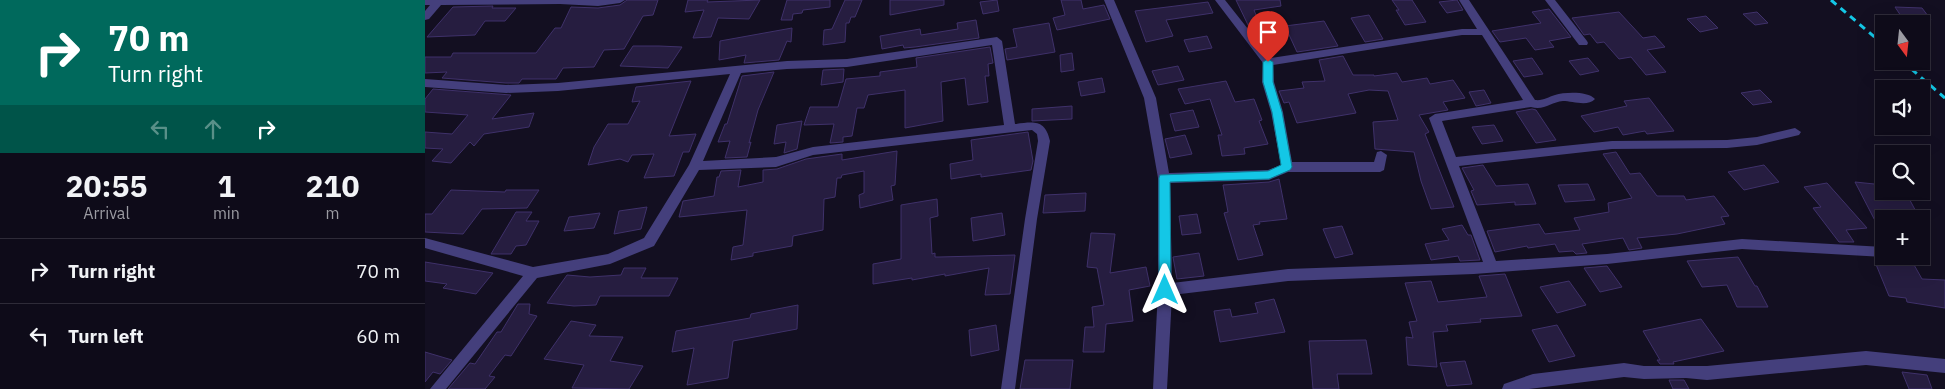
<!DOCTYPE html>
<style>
:root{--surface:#0e0b19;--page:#1c1926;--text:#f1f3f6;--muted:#9b9ba2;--line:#2e2b38}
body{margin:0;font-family:"IBM Plex Sans",sans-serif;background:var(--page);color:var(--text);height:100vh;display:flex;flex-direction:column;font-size:19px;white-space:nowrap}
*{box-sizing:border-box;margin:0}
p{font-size:16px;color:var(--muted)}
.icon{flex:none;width:28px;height:28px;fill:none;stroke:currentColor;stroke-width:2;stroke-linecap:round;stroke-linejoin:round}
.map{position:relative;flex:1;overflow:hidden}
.side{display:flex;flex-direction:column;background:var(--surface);width:425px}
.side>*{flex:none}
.hud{background:#00695c;color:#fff;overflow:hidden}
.needle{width:32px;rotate:165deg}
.controls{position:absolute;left:1450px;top:15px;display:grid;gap:10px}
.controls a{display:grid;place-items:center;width:55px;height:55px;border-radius:0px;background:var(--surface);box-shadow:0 5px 20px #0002,0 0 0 1px var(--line);font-size:25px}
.pin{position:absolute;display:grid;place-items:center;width:42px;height:42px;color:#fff;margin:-51px -21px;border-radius:50% 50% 50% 0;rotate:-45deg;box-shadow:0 0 5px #0007}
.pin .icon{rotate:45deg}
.me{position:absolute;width:55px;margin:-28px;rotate:0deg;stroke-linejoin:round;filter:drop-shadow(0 0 4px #0008)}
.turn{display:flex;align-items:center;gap:18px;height:105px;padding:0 25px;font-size:22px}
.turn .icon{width:65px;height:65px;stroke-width:2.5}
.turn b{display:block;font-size:35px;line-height:42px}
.lanes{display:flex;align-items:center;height:48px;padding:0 25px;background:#0003;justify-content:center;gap:25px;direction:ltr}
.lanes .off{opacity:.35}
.eta{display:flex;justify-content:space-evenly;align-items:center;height:85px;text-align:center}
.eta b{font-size:30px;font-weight:700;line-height:35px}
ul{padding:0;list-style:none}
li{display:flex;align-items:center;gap:15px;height:65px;padding:0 25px;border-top:1px solid var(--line)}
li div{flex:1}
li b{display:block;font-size:19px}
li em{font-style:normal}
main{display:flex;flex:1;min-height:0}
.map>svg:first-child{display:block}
.building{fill:#261d40;stroke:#3f316a}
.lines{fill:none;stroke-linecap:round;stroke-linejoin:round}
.street{fill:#443f7c;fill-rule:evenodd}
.rail{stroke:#14c7e6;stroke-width:3;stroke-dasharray:7 5.5;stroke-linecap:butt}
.route{fill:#14c7e6;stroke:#0d8196}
</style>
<main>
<section class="side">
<div class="hud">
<div class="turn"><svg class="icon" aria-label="right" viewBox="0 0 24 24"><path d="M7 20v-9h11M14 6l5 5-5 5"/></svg><div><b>70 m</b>Turn right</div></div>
<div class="lanes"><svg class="icon off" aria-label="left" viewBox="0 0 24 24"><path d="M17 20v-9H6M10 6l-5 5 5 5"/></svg><svg class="icon off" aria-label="ahead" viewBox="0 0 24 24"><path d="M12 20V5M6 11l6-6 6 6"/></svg><svg class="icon" aria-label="right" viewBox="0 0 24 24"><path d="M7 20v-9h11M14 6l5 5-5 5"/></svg></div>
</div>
<div class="eta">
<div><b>20:55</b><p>Arrival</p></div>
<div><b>1</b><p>min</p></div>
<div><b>210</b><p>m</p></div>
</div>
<ul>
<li><svg class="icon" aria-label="right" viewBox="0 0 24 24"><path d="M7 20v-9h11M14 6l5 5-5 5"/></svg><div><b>Turn right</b></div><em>70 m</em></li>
<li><svg class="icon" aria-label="left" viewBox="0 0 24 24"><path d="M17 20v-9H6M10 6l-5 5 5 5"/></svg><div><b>Turn left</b></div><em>60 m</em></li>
</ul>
</section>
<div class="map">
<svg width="1520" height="389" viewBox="0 0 1520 389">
<rect width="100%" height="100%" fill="#130f21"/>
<path class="building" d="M202 0H233L228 15 218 16 199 49 179 50 169 67 138 68 131 79H97L94 83H81L17 78 22 72 0 73V57H26L28 53H111L130 28H136L146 7 173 8 195 5Z
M263 0H283L282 2 335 0 324 19 293 18 286 37 268 38 279 10 260 12Z
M362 0H405V7L378 10 377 13 368 14 367 20H356Z
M420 0H437L430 17H426L424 23H421L420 42 398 45 399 30 407 29Z
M465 0H519V5L465 15Z
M572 0 574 11 558 14 555 2Z
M636 0H656L658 9 679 5 685 19 632 30 628 18 640 15Z
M811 0H855L856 6 829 10 835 25 824 27Z
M967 0H987L1001 22 980 25 971 10H974Z
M1032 0 1038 10 1022 13 1014 2Z
M783 2 788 13 741 20 748 36 721 42 710 11Z
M68 6 67 8H91L80 21H60L50 35 2 37 28 7Z
M1470 7 1497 8 1506 20 1478 19Z
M1124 9 1146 37 1124 41 1129 47 1110 50 1101 38 1075 42 1067 31 1116 23 1107 12Z
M1194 12 1218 38 1230 36 1240 47 1222 50 1241 72 1221 75 1206 57 1194 59 1179 42 1172 43 1165 34 1159 35 1147 18Z
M1332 12 1343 23 1330 25 1318 14Z
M944 15 958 39 940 42 926 18Z
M1281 16 1293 28 1275 32 1262 19Z
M551 20 554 38 490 47 479 48 478 45 457 49 455 36 495 29 496 35 533 29 532 23Z
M899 21 913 46 872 52 860 26Z
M624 23 630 52 582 60 580 49 592 47 588 29Z
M367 28 366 42 362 41 354 60 319 63 321 55 294 60 295 41Z
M782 36 787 48 764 52 759 40Z
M208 46H234L257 47 243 68 195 66Z
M565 47 568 63 563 64 564 76H560L563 102 543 105 540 78 516 82 518 121 480 128V90L443 95 439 108H432L427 136 418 137V142L405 143 409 124 379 125 385 107H413L421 79 455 76V72L492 67 491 58Z
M647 53 649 70 636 72 635 55Z
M918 56 928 75H949V76L972 73 977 82 1002 78 1005 84 1028 80 1040 98 1018 102 1023 110 994 115 1004 132 1000 134 1029 207 1006 209 996 181 989 152 950 149 948 122 973 120 963 91 944 90 923 94 931 113 872 123 864 102 859 103 854 91 879 88 877 82 900 81 894 60Z
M1107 58 1118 74 1099 77 1088 61Z
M1163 58 1174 71 1155 75 1144 61Z
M753 66 759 80 733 85 727 71Z
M419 69 418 82 396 85 398 70Z
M349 72 333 110 324 143 326 142 322 157 300 158 305 141 293 142 300 124H302L317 76Z
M677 78 680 92 656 96 653 82Z
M266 81 244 136 271 134 264 152H258L249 176 219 178 229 154 207 155 203 162 195 159 163 165 169 147 183 124H203L215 101 207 102 211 87Z
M801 81 810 102 829 99 837 120 834 121 843 144 819 148 820 154 797 156 793 135H797L785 99 760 104 753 89Z
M8 89 86 95 67 119 109 113 104 127 59 134 49 146 45 142 26 163 7 161 18 149 0 148V132L27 134 43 115 0 112V99Z
M1059 90 1066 103 1051 106 1044 92Z
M1335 90 1347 102 1328 105 1316 93Z
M1224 98 1249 131 1222 134 1220 131 1198 135 1193 127 1169 132 1156 116 1202 106 1199 101Z
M647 106V119L607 121V109Z
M1107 109 1111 110 1131 140 1111 143 1091 112Z
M768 110 774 127 750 131 745 114Z
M377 121 372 149 359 153 361 142 349 144 352 125Z
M1069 125 1078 141 1057 144 1047 127Z
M603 132 608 161 606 170 556 177V174L526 179 525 164 548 160 546 140Z
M760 135 767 154 745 158 740 139Z
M472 151 470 185 466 186 468 200 435 208 434 195 439 193V171L417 175 416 178H412L410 197 399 199 398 230 368 236 367 246 328 253V256L306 260 308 247 318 245 322 210 254 217 258 201 289 196 292 177H294L296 171 316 170 313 187 338 182V170L352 169 381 159 417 154V160Z
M1191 152 1205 174 1215 173 1232 196H1259L1261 200 1289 196 1304 216 1296 217 1300 224 1252 234 1212 238 1217 248 1204 250 1198 238 1157 244 1162 253 1151 254 1148 251 1134 252 1130 244 1103 248 1102 246 1070 252 1062 231 1114 224 1120 234 1155 230 1149 218 1184 212 1183 203 1207 198 1178 154Z
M1058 165 1071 186 1103 184 1111 204 1090 205V202L1052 205 1046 191 1049 190 1037 168Z
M1339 165 1354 182 1319 190 1303 172Z
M854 179 862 219 834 222 835 224 828 225 838 255 813 260 799 213 803 212 798 185 844 182Z
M1430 182 1459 185V191H1480L1495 219H1459V238Z
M1402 183 1442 228 1421 230 1429 242H1414L1388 208 1396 207 1379 187Z
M1163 184 1170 200 1140 202 1133 185Z
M26 190 80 192 81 190H114L102 208 57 209 38 234 0 232V214H7Z
M661 193 660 211 618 213 620 195Z
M512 199 513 216 505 218 507 254 510 253V257H514L590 255 585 294 560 295 564 268 520 276V274L487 280V278L448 284V264L476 259V205Z
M222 207 216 229 189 234 194 211Z
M91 212H107L101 221H114L101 245 91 246 86 254H66Z
M175 213 169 228 139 231 144 217Z
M577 213 580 235 548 241 546 218Z
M772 214 776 233 757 235 754 216Z
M1037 225 1043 235H1046L1055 260 1035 261 1033 256 1006 260 1000 244 1024 240 1017 229Z
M917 226 928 254 910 258 898 229Z
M666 233 690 234 685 273 721 267 725 286 704 290 708 321 681 324 679 352H658L660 327H669L667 307 679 305 672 268 662 267Z
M774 253 779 276 752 279 748 257Z
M1313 257 1330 286H1332L1343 307H1312L1302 285 1277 287 1262 261Z
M1465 261 1488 263 1497 279 1520 280V308L1482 302 1481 298 1464 296 1450 262 1467 264Z
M0 262 68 273 51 294 18 288 22 284 0 281Z
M1182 266 1197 287 1175 292 1159 268Z
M199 268H221L216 278H253L244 296H175L171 305 149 306 122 303 142 275 165 277 196 275Z
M1080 274 1097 316 1055 319 1056 322 1021 325 1023 331 1008 332 1012 367 983 365 981 337 988 338 984 322 992 321 980 283 1006 281 1013 302 1062 297 1054 276Z
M1144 281 1161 305 1132 313 1115 287Z
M849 299 860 332 795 342 789 311 805 309 807 317 833 313 830 303Z
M93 304H105L104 314 112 316 86 356 80 355 64 376 70 377 60 389H23L45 363 50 364 72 332H76Z
M373 305 372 329 308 341 303 378 262 385 269 348 247 352 251 331 325 318 326 314Z
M1276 319 1299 351 1248 362 1249 364H1235L1232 360H1235L1218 331Z
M146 321 171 325 164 336 198 337 185 361 218 366 204 389 147 388 159 365 119 359Z
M571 325 574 350 546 356 544 330Z
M1132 325 1150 356 1124 362 1107 330Z
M941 340 947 374H912L914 389H888L884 341Z
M0 352 27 360 15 374 8 372 0 382Z
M600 360H648L645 389H595Z
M1040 361 1047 384 1022 386 1015 363Z
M1477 372 1502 375 1507 389H1484Z
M1244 380H1259L1264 389H1248Z"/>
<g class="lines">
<path class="street" d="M0 0H200L195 3 173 6 135 4 16 5 4 19 0 20V11L5 5H0Z
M679 0H689L731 98 744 173 843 170 856 165 846 112 837 82 838 63 790 0H800L846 58 1037 29H1052L1034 0H1044L1110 100C1118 101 1123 97 1130 95 1140 92 1163 91 1170 99 1163 107 1147 101 1138 101 1126 102 1119 111 1106 107L1017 121 1031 157 1187 141 1302 140 1332 137 1370 128 1376 132 1374 135 1332 145 1302 148 1187 149 1034 166 1071 261 1182 254 1317 239 1459 247V256H1462L1459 257 1317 249 1182 264 1049 274 863 281 747 295 742 389H728L733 290V178L719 98ZM1037 35H1057L1098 100 1010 114 1004 118 1058 262 863 269 747 283 745 183 844 180 863 172H955L959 170 962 155 956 151 952 152 949 162H867L858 112 849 82 848 65Z
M1120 0H1130L1162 41 1163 43 1162 45H1154Z
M572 37 577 41 590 124C609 122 620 119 625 141L612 219 590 389H576L600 219 613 141 612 134 607 130 388 155 351 167 274 170 229 246 185 264 112 278 21 389H5L98 276 0 248V238L108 267 183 254 219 238 264 165 305 74 133 91 81 93 0 87V79L81 85 133 83 362 61 422 59ZM567 45 579 125 388 147 351 157 278 161 316 73 362 69 422 67Z
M1441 351 1520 359V373L1441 365 1282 380 1261 378 1219 379 1199 377 1104 389H1077L1079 384 1108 374 1199 363 1219 366H1282Z"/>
<path class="rail" d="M1406 0 1459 45
M1477 61 1520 98"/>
</g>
<path class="route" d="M843 59 848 62V82L857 112 867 167 865 170 844 179 745 182 746 290 745 294 740 295 736 294 734 290V178L735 175 843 171 856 165 847 112 838 82V62Z"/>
</svg>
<div class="controls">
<a><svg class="needle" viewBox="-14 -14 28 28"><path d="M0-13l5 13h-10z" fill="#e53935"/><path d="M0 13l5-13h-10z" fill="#9b9ba2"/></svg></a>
<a><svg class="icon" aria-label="sound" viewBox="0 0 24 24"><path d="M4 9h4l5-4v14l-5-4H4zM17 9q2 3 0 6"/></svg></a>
<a><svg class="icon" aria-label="search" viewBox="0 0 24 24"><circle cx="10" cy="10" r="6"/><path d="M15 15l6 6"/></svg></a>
<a>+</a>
</div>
<div class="pin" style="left:843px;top:62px;background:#d93025"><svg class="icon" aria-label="arrive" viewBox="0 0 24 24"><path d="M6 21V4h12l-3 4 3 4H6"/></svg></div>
<svg class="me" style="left:740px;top:290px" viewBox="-20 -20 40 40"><path d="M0-17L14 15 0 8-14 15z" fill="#14c7e6" stroke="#fff" stroke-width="4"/></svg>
</div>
</main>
